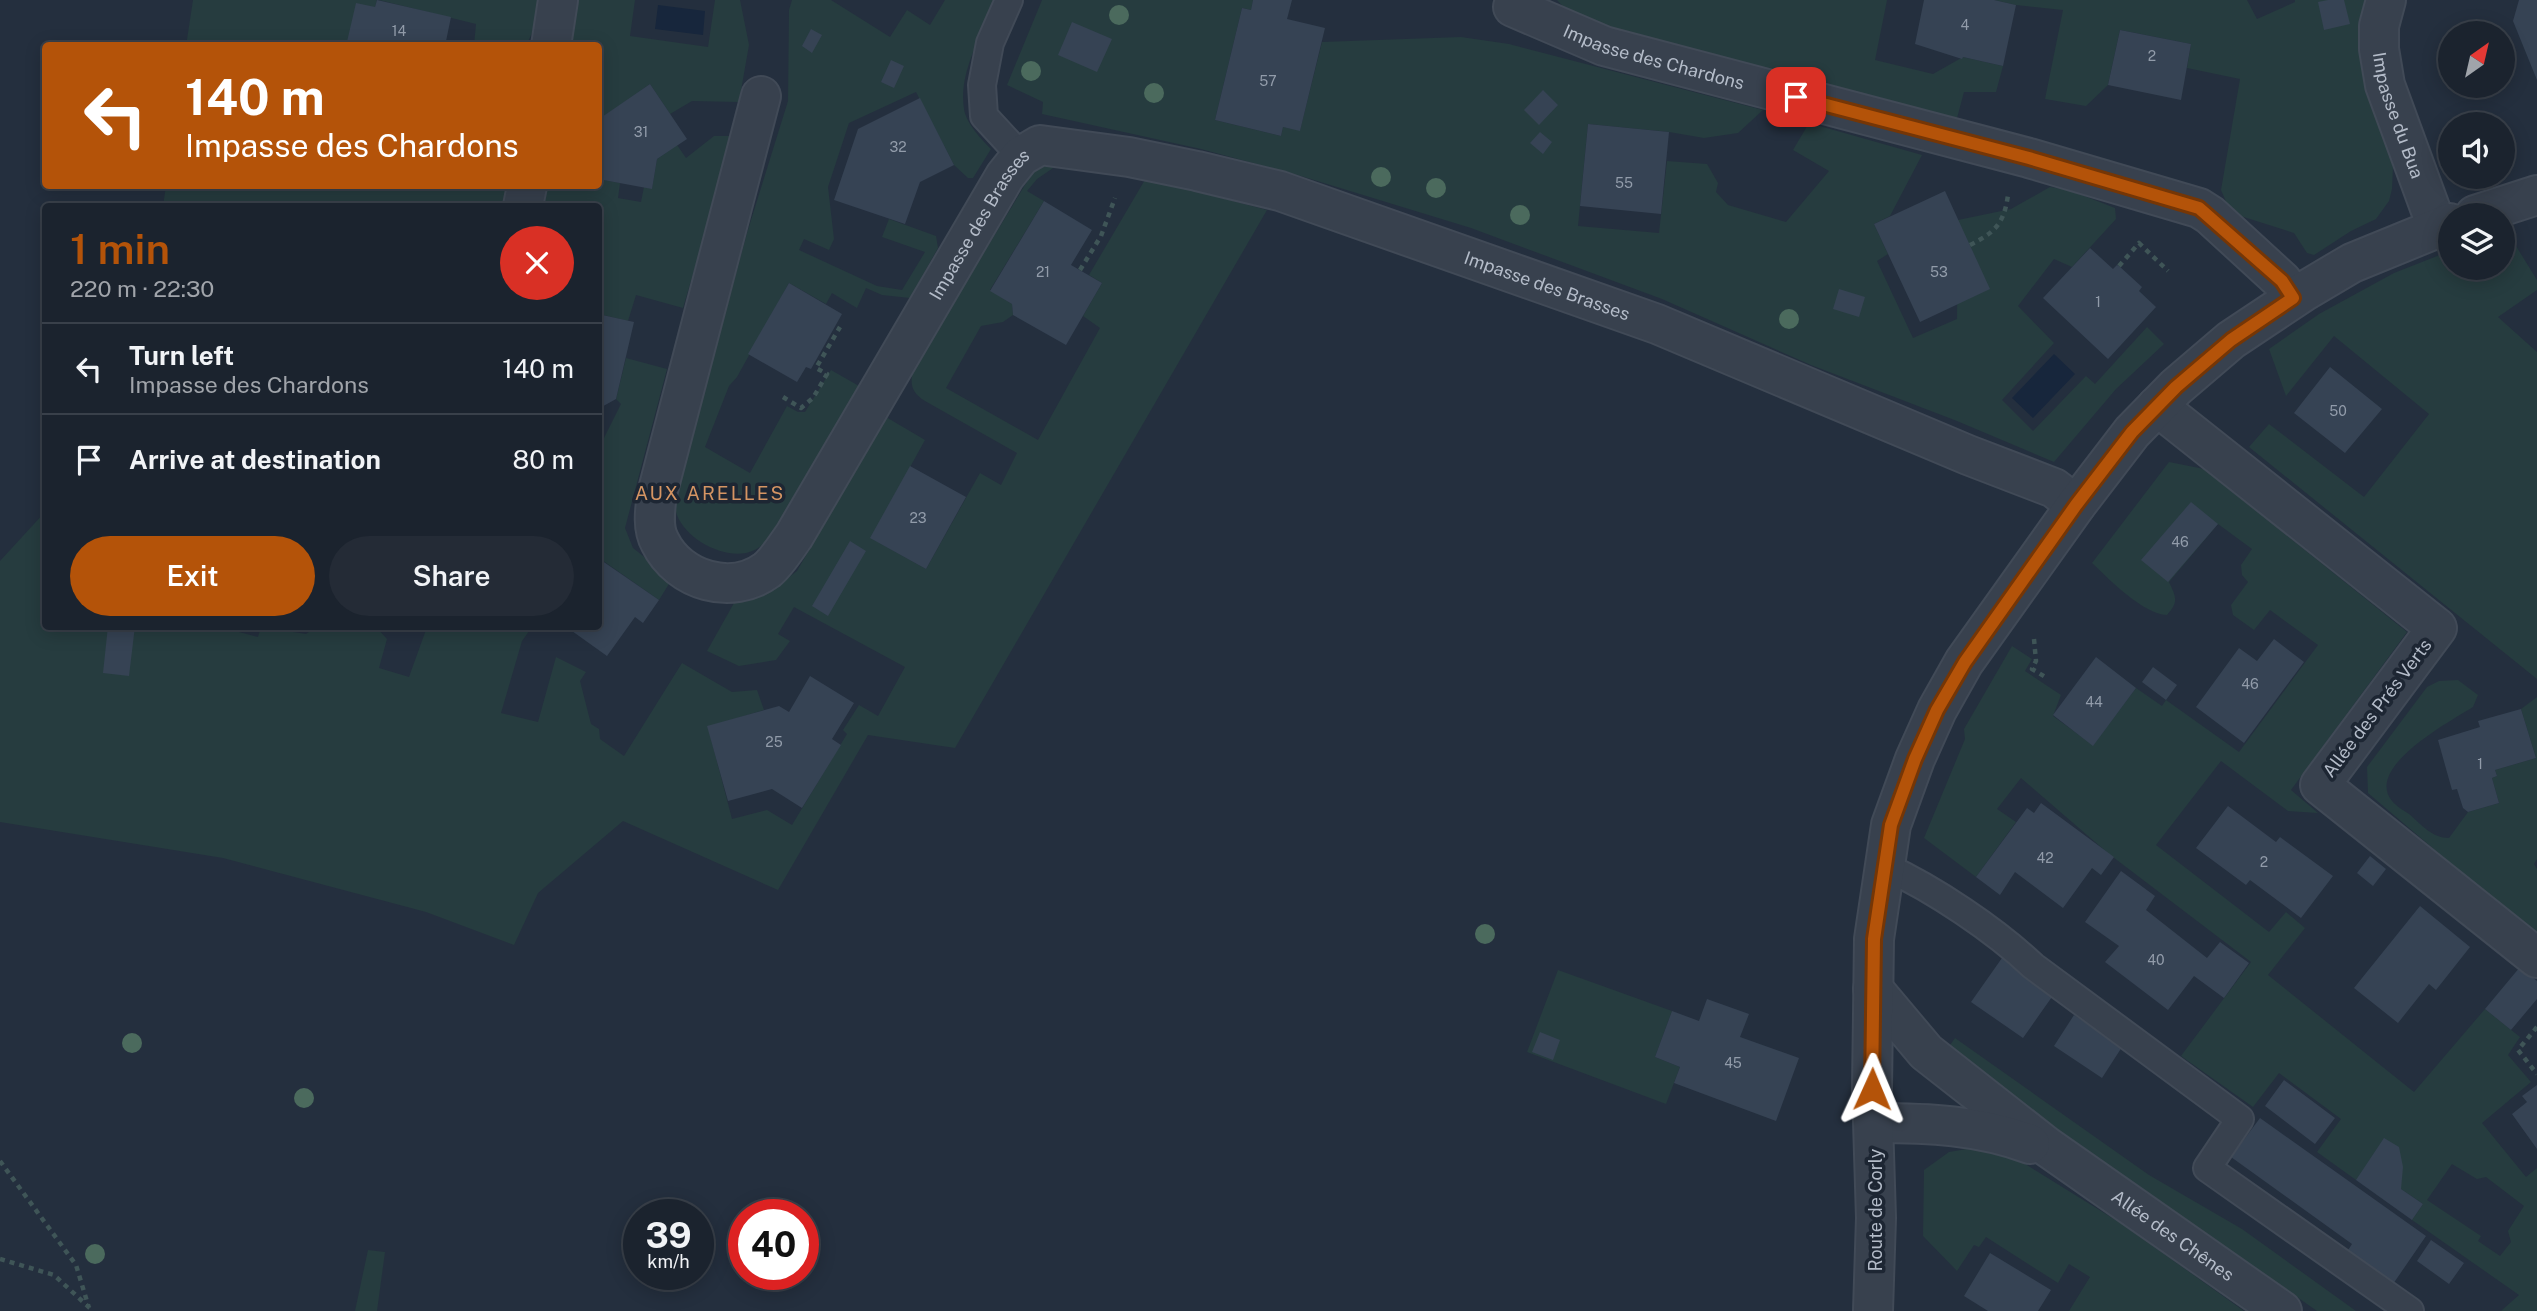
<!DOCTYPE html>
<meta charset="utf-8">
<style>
:root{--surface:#1b232e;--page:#242b36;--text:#f1f3f6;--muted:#a0a4aa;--line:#39404a;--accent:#b45309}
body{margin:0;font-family:"Public Sans",sans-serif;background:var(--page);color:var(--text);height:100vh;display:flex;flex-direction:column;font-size:26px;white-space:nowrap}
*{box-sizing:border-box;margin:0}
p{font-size:23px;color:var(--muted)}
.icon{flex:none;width:38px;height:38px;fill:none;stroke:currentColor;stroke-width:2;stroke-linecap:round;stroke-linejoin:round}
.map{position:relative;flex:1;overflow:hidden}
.details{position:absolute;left:42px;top:203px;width:560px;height:427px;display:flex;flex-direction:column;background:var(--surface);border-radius:7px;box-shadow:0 4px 18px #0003,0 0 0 2px var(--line)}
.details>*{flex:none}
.guide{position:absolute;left:42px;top:42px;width:560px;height:147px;border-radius:7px;box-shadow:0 4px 18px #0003,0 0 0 2px var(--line);background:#b45309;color:#fff;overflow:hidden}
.needle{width:46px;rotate:34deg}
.fabs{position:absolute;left:2438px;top:21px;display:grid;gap:14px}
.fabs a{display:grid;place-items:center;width:77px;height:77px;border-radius:50%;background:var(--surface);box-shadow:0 4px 18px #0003,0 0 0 2px var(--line);font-size:35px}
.speed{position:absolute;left:623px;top:1199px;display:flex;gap:14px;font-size:35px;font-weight:700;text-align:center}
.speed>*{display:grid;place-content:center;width:91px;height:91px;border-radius:50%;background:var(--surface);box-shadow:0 4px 18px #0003,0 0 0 2px var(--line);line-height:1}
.speed small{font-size:18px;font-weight:400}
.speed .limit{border:10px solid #d22;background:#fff;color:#111}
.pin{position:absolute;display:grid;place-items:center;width:60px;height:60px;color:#fff;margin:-30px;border-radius:14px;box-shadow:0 4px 10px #0006}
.me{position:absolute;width:77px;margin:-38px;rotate:1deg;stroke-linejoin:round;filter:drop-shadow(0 0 5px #0008)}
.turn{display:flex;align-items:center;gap:24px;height:147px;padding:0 28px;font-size:32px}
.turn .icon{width:91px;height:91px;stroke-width:2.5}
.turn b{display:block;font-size:49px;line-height:60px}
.round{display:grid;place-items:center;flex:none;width:74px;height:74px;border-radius:37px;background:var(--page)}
.summary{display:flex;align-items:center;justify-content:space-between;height:119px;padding:0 28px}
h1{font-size:42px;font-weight:600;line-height:52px;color:var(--accent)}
.cta{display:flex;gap:14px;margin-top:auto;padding:14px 28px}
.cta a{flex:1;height:80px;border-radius:42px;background:var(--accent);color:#fff;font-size:28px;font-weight:600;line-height:80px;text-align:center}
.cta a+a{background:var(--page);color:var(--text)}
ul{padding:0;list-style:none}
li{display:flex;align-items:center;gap:21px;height:91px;padding:0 28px;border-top:2px solid var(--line)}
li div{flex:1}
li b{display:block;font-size:26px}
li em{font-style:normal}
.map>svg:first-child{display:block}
.green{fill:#263c3f;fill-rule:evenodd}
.water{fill:#17263c}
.building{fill:#364354}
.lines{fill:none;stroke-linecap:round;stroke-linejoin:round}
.service-casing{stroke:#414a57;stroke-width:30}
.minor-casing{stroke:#414a57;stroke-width:42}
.tertiary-casing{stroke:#414a57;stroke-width:42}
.path{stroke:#3f5557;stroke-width:4.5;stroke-dasharray:5 5;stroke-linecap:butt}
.service{stroke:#38414e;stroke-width:26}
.minor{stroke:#38414e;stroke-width:38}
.tertiary{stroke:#38414e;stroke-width:38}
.tree{fill:#4b6a5d}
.route-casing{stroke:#753606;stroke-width:18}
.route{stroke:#b45309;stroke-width:12}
.labels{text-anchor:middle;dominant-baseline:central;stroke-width:7;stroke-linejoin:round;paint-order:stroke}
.number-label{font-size:14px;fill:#929caa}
.street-label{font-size:18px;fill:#b4bcc9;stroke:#1d2633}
.neighbourhood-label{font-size:19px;letter-spacing:2px;fill:#d59563;stroke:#1d2633}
</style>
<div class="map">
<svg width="2537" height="1311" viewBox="0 0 2537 1311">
<rect width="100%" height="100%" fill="#242f3e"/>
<path class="green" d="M193 0H377L375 7 346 45 186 46Z
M379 0H547L526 46 474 45 476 24Z
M572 0H635L630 36 708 47 715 0H740L749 45 739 102 692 101 670 114 650 84 599 120 598 46H566Z
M792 0H831L890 37 907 10 930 25 945 0H997C983 32 958 72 964 109 966 123 981 139 991 149L973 178H968L954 165 916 92 849 123 828 187 834 239 829 250 804 239 799 250 877 286 902 290 925 252 882 237 889 219 936 236 938 248 910 298 882 295 866 288 857 308 832 293 826 304 789 283 737 377 729 386 705 447 750 473 787 406 798 412H805L831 370 859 386 773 535C765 543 757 551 746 553 722 558 686 539 677 515 675 511 676 504 675 499L747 233 788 101 789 10Z
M1042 0H1253L1251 10 1242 8 1215 120 1281 136 1283 127 1300 130 1322 42 1461 37 1509 44 1763 110 1738 133 1704 138 1669 132 1588 124 1578 226 1659 233 1667 161 1707 164 1718 183 1716 192 1728 205 1786 222 1829 171 1793 150 1809 123 1922 155 1890 216 1874 224 1888 254 1877 261 1913 338 1957 319 1958 220 2011 209 2050 187 2069 190 2115 208 2116 219 2072 267 2054 259 2018 306 2054 343 2002 400 2033 431 2086 376 2095 384 2147 327 2164 344 2116 389 2054 462 1957 421 1811 365 1662 299 1471 228 1301 176 1201 149 1042 114 1043 102 1007 85Z
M1557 0H1887L1875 60 1933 74 1963 57 2003 66 1996 92H1964L1957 118 1647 45 1573 17Z
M1994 0H2247L2257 19 2295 2V0H2369L2361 50 2393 167 2392 189 2389 201 2376 219 2351 231 2314 255 2307 253 2294 233 2231 213 2221 190 2240 79 2187 68 2191 44 2120 30 2108 85 2086 106 2045 99 2063 10 2016 5Z
M714 136H734L683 308 636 295 628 321 599 314 598 206H539L543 186H598L599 179 620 183 618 198 641 202 644 187 652 188 657 159 677 145 686 158Z
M1052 159 1056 166 1037 179 1027 191 1044 201 990 290 1012 304 1013 315 1003 322 981 326 946 388 1038 440 1100 328 1083 316 1102 283 1089 275 1146 178 1267 210 955 748 868 735 778 890 623 821 538 893 514 945 426 912 223 858 0 822V561L45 512 46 626 220 627 258 637 261 627 306 634 316 627H376L387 639 379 668 409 677 427 627H532L522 641 501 713 538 722 556 657 586 672 580 681 591 724 599 729 600 739 624 756 682 663 732 692 757 690 764 710 708 727 732 819 767 810 792 825 847 734 843 730 859 705 878 716 905 667 794 607 778 634 790 641 776 660 739 666 707 651 734 603 770 592 797 571 886 417 925 440 871 538 926 569 980 473 1001 485 1017 453 925 401C911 392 910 384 913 370L1037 165Z
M166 186H516L512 206H163Z
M2503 245 2516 246 2537 280V290L2498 317 2537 352V679L2249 447 2269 424 2364 497 2429 414 2334 336 2286 396 2269 349 2319 314 2394 273 2450 251V268H2502Z
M626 358 667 369 625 528 633 548 672 579 659 600 599 558V448L621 404 616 399Z
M2169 462 2204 469 2407 632 2291 790 2318 813 2288 811 2221 761 2156 845 2269 932 2286 912 2305 928 2268 975 2414 1092 2485 1009 2520 1037 2508 1055 2531 1082 2482 1123 2526 1177 2537 1168V1311H2501L2519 1295 2412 1220 2423 1204 2401 1189 2356 1180 2317 1152 2341 1119 2279 1073 2253 1107 2181 1056 2251 962 2109 854 2021 778 1997 809 2016 822 1976 877 1924 838 1965 739 1964 729 2012 646 2032 659 2025 671 2061 695 2053 716 2093 745 2136 688 2162 706 2166 700 2239 752 2318 645 2270 610 2254 630 2233 615 2231 605 2248 582 2242 575 2241 565 2252 549 2218 524 2169 582C2176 597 2179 602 2167 615 2143 614 2110 580 2092 563ZM2452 1164 2477 1179 2486 1177 2524 1206 2508 1231 2511 1242 2500 1256 2478 1241 2481 1236 2427 1200Z
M2458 680 2478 695 2473 707C2451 721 2364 767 2392 801 2396 806 2403 810 2409 814 2422 825 2432 838 2449 838L2468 812 2499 803 2492 778 2497 776 2495 770 2536 758 2521 709 2537 697V859L2534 864 2537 869V937L2368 793 2367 767 2427 687 2439 681Z
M1558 970 1672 1011 1655 1057 1680 1067 1666 1104 1527 1052Z
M1955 1038 2149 1175 2242 1229 2356 1311H2317L1946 1051Z
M1984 1146 2014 1157 2122 1224 2244 1311H2069L2090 1277 2069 1264 2058 1283 1986 1237 1979 1247 1974 1245 1957 1271 1923 1236 1924 1170 1949 1152Z
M368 1250 385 1252 377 1311H355Z"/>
<path class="water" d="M658 5 705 11 703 35 655 29Z
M2054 354 2075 374 2033 418 2012 398Z"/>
<path class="building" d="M377 0 451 17 445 46H346L356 3 375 7Z
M1253 0H1292L1287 19 1325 28 1300 131 1283 127 1281 136 1215 120 1242 8 1251 10Z
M1924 0H1994L2016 5 2003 66 1963 57 1962 59 1915 44Z
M2328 0H2344L2350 24 2324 30 2318 2Z
M2519 0H2537V80L2513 21Z
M1072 22 1112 39 1097 72 1058 55Z
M811 29 822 35 812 53 802 46Z
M2120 30 2191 44 2181 100 2108 85Z
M891 60 904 66 894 88 881 82Z
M650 84 687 139 657 159 652 189 598 179 599 119Z
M1543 90 1558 105 1539 125 1524 110Z
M920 98 954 165 920 182 905 224 834 200 858 129Z
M1588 124 1669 132 1661 214 1580 206Z
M1540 132 1552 142 1543 154 1530 143Z
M1945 191 1990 289 1920 322 1874 224Z
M1044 201 1092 230 1071 265 1102 283 1066 345 1013 315 1012 304 990 291Z
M2090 248 2113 269 2117 265 2119 266 2142 287 2139 291 2156 307 2108 359 2043 298Z
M789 283 842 314 811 369 806 367 797 382 748 354Z
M1839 289 1865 297 1859 317 1833 309Z
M598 314 634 322 616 399 598 409Z
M2330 367 2382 409 2345 453 2294 413Z
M910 466 966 497 926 569 870 538Z
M2191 502 2218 524 2168 582 2141 560Z
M850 541 866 551 828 616 812 606Z
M598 558 659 600 643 623 635 617 607 656 565 626H598Z
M108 626H135L129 676 103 673Z
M2274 639 2304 662 2244 743 2196 707 2239 648 2257 661Z
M2096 657 2136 688 2093 746 2053 715Z
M2153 667 2177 685 2166 700 2142 682Z
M810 676 854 703 832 739 841 745 802 808 772 789 728 801 707 726 779 706 789 712Z
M2521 709 2536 758 2495 770 2497 776 2492 778 2499 803 2468 812 2463 808 2457 789 2452 790 2438 740 2480 727 2478 721Z
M2041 803 2114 857 2101 875 2092 868 2063 908 2015 872 2000 895 1976 877 2027 808 2034 813Z
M2228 806 2276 842 2280 837 2333 876 2301 918 2250 880 2246 885 2196 848Z
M2370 856 2386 869 2373 886 2357 873Z
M2121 871 2155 896 2146 910 2207 958 2220 942 2249 963 2224 998 2194 976 2168 1010 2105 962 2119 946 2085 922Z
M2420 906 2470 947 2436 990 2429 984 2398 1023 2354 988Z
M2002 958 2054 994 2023 1038 1971 1002Z
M2520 967 2537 981V999L2511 1030 2485 1009Z
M1707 999 1749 1014 1740 1037 1799 1058 1776 1121 1674 1083 1680 1067 1655 1057 1672 1011 1699 1021Z
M2074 1015 2122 1047 2102 1078 2054 1046Z
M1540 1032 1560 1040 1553 1060 1532 1052Z
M2284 1080 2335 1118 2315 1144 2265 1106Z
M2537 1085V1149L2512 1114 2527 1102 2522 1096Z
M2260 1118 2426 1236 2391 1287 2345 1255 2352 1244 2231 1157Z
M2384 1138 2399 1147 2403 1167 2401 1189 2423 1204 2412 1220 2356 1180Z
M2431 1240 2464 1263 2449 1284 2417 1261Z
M1990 1253 2051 1290 2038 1311H1988L1964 1296Z"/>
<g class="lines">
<defs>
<path id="service" d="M1009 0 990 43 982 85 984 116 1021 156
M1886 867C1934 889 1995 930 2033 966L2240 1119 2207 1168 2410 1311"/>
<g id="minor">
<path id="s1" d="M2386 0 2379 26V49L2385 85 2437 227"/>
<path id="s2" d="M1513 7 1604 46 2029 158 2199 208 2210 215 2282 281 2293 298"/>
<path d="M551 46 558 0"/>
<path id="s3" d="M761 96 657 494C655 509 652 528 660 542 679 581 732 596 767 570 777 562 786 547 794 536L1005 176 1021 156 1040 145 1129 157 1197 171 1280 191 1657 324 1968 455 2054 488 2076 505"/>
<path d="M523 206 527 186"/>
<path d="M2157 406 2437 628 2320 785 2537 958"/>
<path id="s4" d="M1873 989 1926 1052 2046 1146 2282 1311"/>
<path d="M1874 1123C1928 1123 1979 1125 2030 1144"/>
</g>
<path id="tertiary" d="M2475 215 2537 195
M1873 1311 1876 1218 1872 1089 1874 939 1891 825 1915 759 1937 710 1964 662 2076 505 2132 432 2176 387 2231 340 2303 292 2352 263 2450 223"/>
</defs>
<use href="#service" class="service-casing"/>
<use href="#minor" class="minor-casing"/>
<use href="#tertiary" class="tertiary-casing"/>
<path class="path" d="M1970 245C1996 232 2004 223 2008 195
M2119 266 2139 243 2168 271
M1080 270 1101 236 1115 198
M783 397 801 408 813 398 827 374 816 368 840 327
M2034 639 2036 661 2032 669 2047 678
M2537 1027 2518 1050 2537 1074
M0 1161 76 1265 89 1308
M0 1259 54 1275 93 1311"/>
<use href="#service" class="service"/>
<use href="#minor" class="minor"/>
<use href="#tertiary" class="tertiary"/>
</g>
<g class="tree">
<circle cx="1119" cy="15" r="10"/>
<circle cx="1031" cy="71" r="10"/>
<circle cx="1154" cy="93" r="10"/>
<circle cx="1381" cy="177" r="10"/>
<circle cx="1436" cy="188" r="10"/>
<circle cx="1520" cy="215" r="10"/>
<circle cx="1789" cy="319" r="10"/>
<circle cx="1485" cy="934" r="10"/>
<circle cx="132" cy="1043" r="10"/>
<circle cx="304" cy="1098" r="10"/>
<circle cx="95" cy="1254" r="10"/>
</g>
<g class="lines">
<defs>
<path id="route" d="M1796 97 2029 158 2199 208 2282 281 2293 298 2231 340 2176 387 2132 432 2076 505 1965 662 1937 710 1915 759 1891 825 1874 939 1872 1089"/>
</defs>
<use href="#route" class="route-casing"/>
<use href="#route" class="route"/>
</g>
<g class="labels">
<g class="number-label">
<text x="1965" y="25">4</text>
<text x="399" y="31">14</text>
<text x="2152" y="56">2</text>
<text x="1268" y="81">57</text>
<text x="641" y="132">31</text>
<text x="898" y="147">32</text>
<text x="1624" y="183">55</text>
<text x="1043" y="272">21</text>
<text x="1939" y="272">53</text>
<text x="2098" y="302">1</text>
<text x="2338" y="411">50</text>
<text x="918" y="518">23</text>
<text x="2180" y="542">46</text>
<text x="2250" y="684">46</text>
<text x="2094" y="702">44</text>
<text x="774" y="742">25</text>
<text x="2480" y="764">1</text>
<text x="2045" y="858">42</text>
<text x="2264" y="862">2</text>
<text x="2156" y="960">40</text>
<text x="1733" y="1063">45</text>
</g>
<g class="street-label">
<text stroke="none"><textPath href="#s2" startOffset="150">Impasse des Chardons</textPath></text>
<text stroke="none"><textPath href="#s1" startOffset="119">Impasse du Bua</textPath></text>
<text stroke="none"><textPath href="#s3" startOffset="992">Impasse des Brasses</textPath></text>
<text stroke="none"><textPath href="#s3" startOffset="1622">Impasse des Brasses</textPath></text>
<text transform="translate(2377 708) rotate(-53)">Allée des Prés Verts</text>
<text transform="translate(1875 1210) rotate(-90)">Route de Corly</text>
<text stroke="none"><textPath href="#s4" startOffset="390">Allée des Chênes</textPath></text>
</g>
<g class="neighbourhood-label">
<text x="710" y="493">AUX ARELLES</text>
</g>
</g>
</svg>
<div class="fabs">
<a><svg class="needle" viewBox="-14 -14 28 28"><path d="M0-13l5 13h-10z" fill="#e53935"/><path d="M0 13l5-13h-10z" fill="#a0a4aa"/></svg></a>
<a><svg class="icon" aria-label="sound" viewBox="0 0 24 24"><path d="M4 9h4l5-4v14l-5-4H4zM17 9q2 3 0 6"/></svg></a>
<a><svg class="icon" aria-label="layers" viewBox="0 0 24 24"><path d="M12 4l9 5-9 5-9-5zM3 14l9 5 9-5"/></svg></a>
</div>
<div class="speed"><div>39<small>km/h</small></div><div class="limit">40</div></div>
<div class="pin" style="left:1796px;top:97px;background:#d93025"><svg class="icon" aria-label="arrive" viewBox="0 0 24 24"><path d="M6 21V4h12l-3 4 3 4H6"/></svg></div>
<svg class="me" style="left:1872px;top:1089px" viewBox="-20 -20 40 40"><path d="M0-17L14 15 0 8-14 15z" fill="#b45309" stroke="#fff" stroke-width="4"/></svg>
<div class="guide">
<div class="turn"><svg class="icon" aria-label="left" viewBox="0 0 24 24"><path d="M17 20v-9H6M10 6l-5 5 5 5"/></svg><div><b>140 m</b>Impasse des Chardons</div></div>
</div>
<section class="details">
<div class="summary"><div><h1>1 min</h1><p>220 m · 22:30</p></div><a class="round" style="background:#d93025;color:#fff"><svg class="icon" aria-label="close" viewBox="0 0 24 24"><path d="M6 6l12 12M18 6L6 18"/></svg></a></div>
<ul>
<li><svg class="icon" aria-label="left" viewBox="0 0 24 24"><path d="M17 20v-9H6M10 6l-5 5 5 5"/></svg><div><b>Turn left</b><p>Impasse des Chardons</p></div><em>140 m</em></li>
<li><svg class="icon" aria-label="arrive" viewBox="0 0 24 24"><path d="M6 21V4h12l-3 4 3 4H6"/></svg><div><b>Arrive at destination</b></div><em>80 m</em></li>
</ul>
<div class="cta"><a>Exit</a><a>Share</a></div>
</section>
</div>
